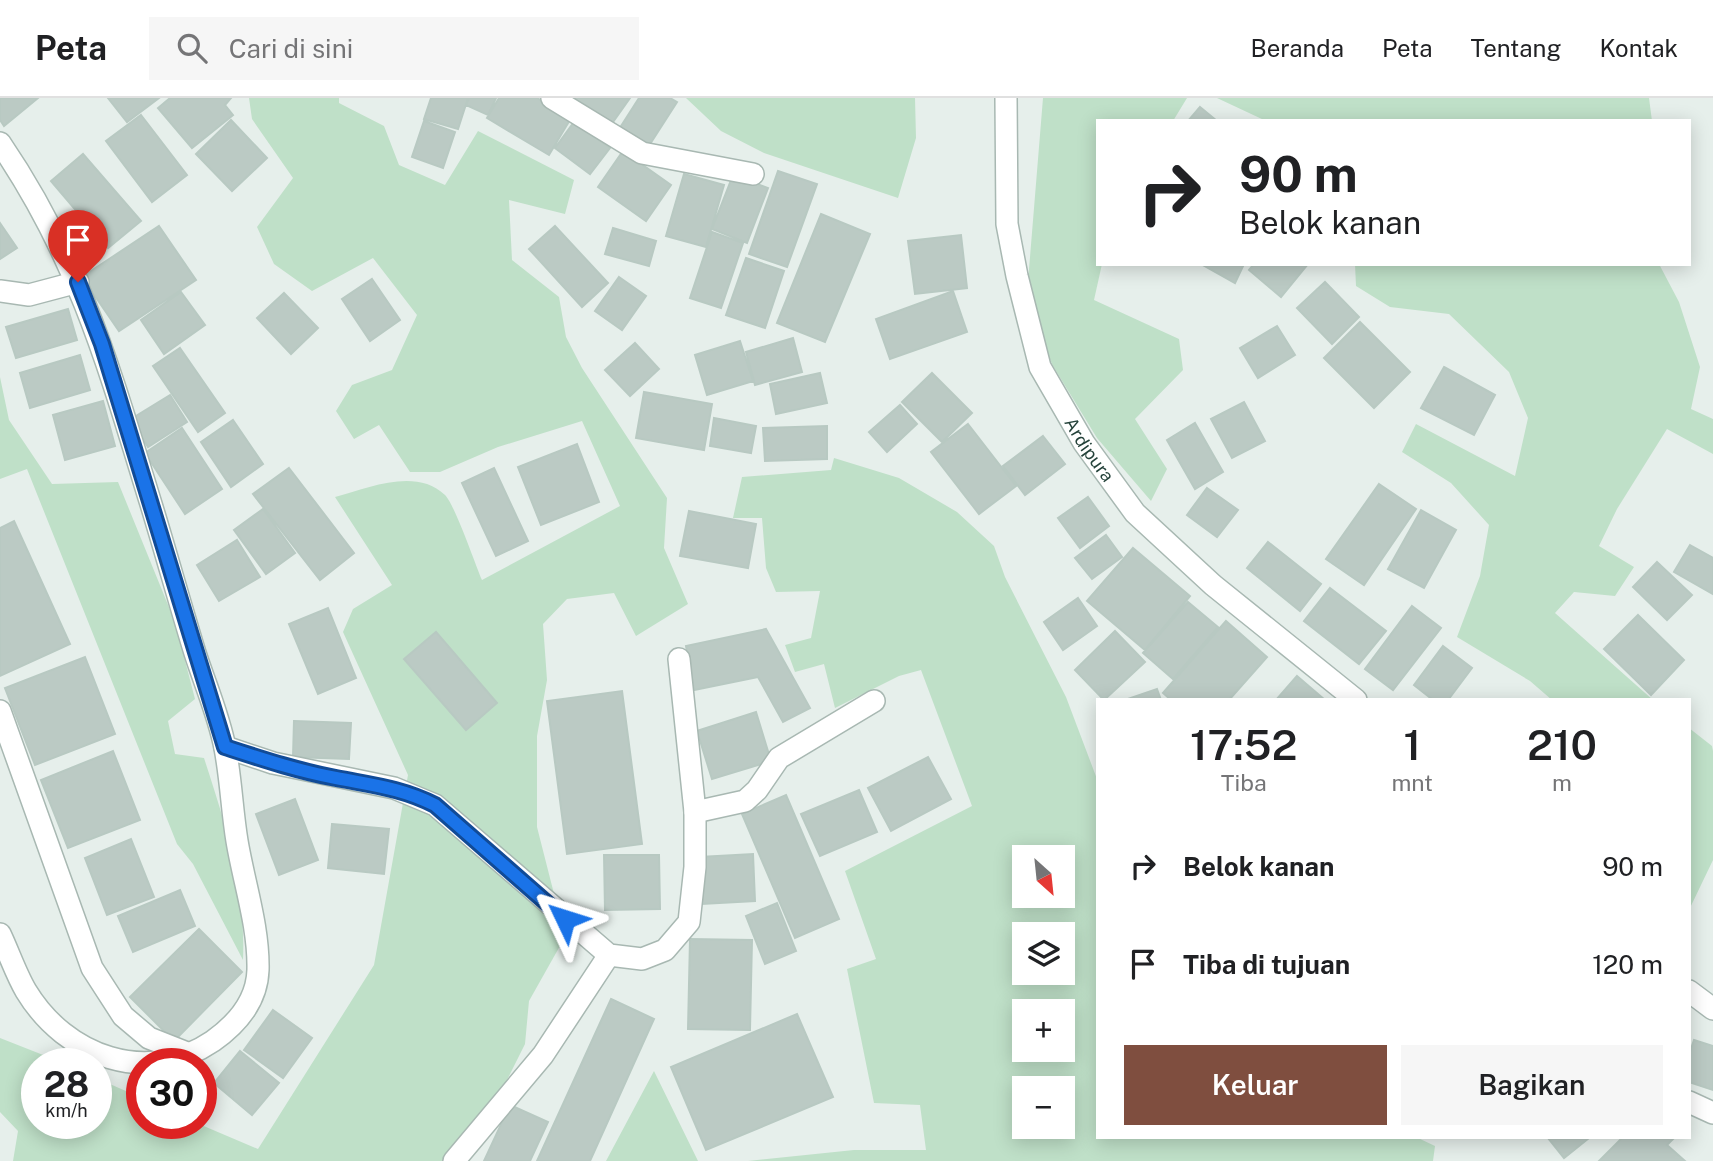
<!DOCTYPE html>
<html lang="id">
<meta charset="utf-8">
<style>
:root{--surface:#fff;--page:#f6f6f6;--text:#202124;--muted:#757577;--line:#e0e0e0;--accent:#7f4e3f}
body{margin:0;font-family:"Public Sans",sans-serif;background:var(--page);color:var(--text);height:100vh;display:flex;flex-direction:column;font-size:26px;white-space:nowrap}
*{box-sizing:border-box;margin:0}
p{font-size:23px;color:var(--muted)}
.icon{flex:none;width:38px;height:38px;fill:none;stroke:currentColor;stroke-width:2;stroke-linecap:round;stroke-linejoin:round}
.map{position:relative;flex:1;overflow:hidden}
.sheet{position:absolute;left:1096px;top:600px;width:595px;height:441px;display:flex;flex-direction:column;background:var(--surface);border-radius:0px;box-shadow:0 4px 18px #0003}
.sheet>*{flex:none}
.hud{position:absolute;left:1096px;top:21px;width:595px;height:147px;border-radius:0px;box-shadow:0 4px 18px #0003;background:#fff;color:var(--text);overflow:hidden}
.needle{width:46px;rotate:153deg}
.fabs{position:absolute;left:1012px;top:747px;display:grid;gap:14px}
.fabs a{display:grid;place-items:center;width:63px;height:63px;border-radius:0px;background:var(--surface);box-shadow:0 4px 18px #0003;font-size:35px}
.speed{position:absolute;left:21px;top:950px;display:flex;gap:14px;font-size:35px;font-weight:700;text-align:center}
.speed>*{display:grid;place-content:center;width:91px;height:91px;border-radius:50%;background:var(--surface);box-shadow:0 4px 18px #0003;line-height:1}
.speed small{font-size:18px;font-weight:400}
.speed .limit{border:10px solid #d22;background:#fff;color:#111}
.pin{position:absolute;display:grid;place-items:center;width:60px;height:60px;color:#fff;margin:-72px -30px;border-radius:50% 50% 50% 0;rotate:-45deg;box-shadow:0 0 7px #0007}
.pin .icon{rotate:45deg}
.me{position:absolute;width:77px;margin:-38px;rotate:311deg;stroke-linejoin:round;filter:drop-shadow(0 0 5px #0008)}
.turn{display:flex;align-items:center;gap:24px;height:147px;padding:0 28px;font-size:32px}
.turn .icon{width:91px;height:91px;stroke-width:2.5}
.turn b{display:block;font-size:49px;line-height:60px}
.eta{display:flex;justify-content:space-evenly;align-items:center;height:119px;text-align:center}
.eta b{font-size:42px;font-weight:600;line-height:49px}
.cta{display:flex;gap:14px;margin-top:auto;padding:14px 28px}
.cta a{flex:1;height:80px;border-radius:0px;background:var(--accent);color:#fff;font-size:28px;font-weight:600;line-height:80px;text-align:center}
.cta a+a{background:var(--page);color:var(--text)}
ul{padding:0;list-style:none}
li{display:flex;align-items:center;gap:21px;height:98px;padding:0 28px}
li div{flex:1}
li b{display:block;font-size:26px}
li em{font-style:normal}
header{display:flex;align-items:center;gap:42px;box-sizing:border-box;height:98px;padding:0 35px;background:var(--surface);border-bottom:2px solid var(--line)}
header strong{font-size:33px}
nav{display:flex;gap:38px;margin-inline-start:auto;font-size:24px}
.search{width:490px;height:63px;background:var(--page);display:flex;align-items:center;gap:18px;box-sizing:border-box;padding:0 24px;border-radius:0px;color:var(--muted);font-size:26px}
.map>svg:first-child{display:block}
.green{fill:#bfe0c8;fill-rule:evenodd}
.building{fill:#bbcac4;stroke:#b8c9c2;stroke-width:2}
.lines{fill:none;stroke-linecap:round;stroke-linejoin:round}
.minor-casing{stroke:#a8b8b2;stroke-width:24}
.minor{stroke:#fff;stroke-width:21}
.route-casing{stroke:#114b97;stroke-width:18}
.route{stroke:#1a73e8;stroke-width:12}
.labels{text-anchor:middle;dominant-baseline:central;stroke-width:6;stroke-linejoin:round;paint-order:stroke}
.street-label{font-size:18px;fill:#24423a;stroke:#f7fbf9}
</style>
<header>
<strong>Peta</strong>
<div class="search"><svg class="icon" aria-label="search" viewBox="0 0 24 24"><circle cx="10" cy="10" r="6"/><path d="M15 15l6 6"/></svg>Cari di sini</div>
<nav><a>Beranda</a><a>Peta</a><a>Tentang</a><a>Kontak</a></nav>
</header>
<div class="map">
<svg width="1713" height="1063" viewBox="0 0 1713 1063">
<rect width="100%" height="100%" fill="#e6efeb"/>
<path class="green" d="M249 0H339V5L384 28 399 67 445 87 478 33 574 82 565 116 509 102 512 162 559 199 566 239 582 270 667 400 664 450 688 506 636 538 614 495 567 501 543 526 547 582 537 638V729L565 839 529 903 525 946 498 1000 452 1063H13L18 1033 0 1014V940L66 966H37V1026H96V980L142 1000V1026H199L258 1051 374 867 408 677 343 534 353 511 392 487 335 399C368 390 416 369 445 397 455 407 475 466 482 482L620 408 582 323 498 349 440 374H410L379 327 354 341 336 313 352 287 392 272 417 217 373 160 312 193 274 166 257 129 293 80 252 21Z
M686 0H915L916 40 898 100 764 55 721 33Z
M1043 0H1187L1173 23H1097V166H1102L1094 202 1179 241 1183 272 1135 321 1167 371 1151 403 1097 340 1053 268 1026 208Z
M1217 0H1649L1652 23H1274L1264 22Z
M1355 166H1659L1679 204 1700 269 1691 311 1713 321V356L1667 331 1617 411 1599 448 1634 469 1615 498 1574 494 1555 515 1653 602H1552L1530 583 1457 539 1480 478 1489 427 1451 385 1402 354 1416 326 1515 378 1528 320 1509 274 1449 216 1390 209 1356 188Z
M0 279 9 322 52 386 118 384 175 524 195 601 168 623 175 656 204 660C226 728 246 789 243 862L193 766 177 746 27 371 0 381Z
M834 360 899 380 957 414 994 448 1005 479 1066 599 1097 681V1040H1418L1435 1048 1433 1063H748L854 1052H926L920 1007 874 1005 847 871 876 861 845 773 972 708 921 572 899 578 835 610 824 566 795 574 785 547 811 540 820 493 776 494 766 470 762 420H733L742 379 831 372ZM1024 760H1062V798H1024ZM1062 836V875H1024V836ZM1024 914H1062V952H1024ZM1024 990H1062V1029H1024Z
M1689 630 1712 648 1713 653V762L1689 812Z
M654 973 698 1063H606Z"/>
<path class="building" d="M0 0H38L4 28 0 22Z
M108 0H159L127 24Z
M170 0H231L225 7 233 17 192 50 158 10Z
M431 0H468L458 31 424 21Z
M469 0H496L488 17 466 7Z
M499 0H537L571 20 549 57 487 20Z
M564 0H630L608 31Z
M639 0H670L677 4 645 54 616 36Z
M1200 9 1217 23H1188Z
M141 17 187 77 152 104 106 43Z
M231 22 267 60 232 93 196 56Z
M424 23 455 34 443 70 412 59Z
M574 24 610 50 590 76 555 50Z
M623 53 671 87 646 123 598 89Z
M83 56 141 123 108 150 51 83Z
M778 73 817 86 787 169 749 156Z
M684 76 724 87 706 149 666 138Z
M733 77 768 90 747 145 712 131Z
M821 116 870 136 825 244 777 225Z
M0 125 17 150 0 161Z
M159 128 196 182 119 233 82 179Z
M555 128 608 185 582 209 529 151Z
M613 130 656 143 649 168 605 156Z
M712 134 743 145 721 210 690 200Z
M961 137 967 190 915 196 908 143Z
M746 160 784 173 765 230 726 217Z
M1201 166H1244L1235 185Z
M1254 166H1308L1281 199 1249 172Z
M619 179 646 198 622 232 595 213Z
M372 181 400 222 370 243 342 201Z
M1325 184 1359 219 1332 246 1297 210Z
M953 193 967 234 890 261 876 221Z
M181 194 205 227 164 256 141 222Z
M284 195 318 230 291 256 257 220Z
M68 211 77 242 16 260 6 229Z
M1360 224 1410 274 1374 310 1324 260Z
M1277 228 1295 257 1258 280 1240 250Z
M793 240 802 274 755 287 746 254Z
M740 243 753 283 707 297 695 257Z
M635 245 659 271 630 298 605 272Z
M180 250 225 315 198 334 153 268Z
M80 257 90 292 30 310 20 275Z
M1444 269 1495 297 1474 337 1421 310Z
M820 275 827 305 776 316 770 286Z
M932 275 972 315 942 344 902 304Z
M644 294 712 306 704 352 636 340Z
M170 297 187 324 148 349 131 321Z
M103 303 115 348 65 362 53 317Z
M1244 304 1265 343 1232 360 1211 321Z
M900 307 917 326 887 354 869 334Z
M714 320 756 328 751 355 710 348Z
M233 322 263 366 231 389 201 344Z
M1195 325 1223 374 1195 391 1167 342Z
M968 326 1016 388 979 416 931 354Z
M827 328V361L765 363 763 330Z
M182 330 222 391 185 416 145 355Z
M1043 338 1065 366 1025 397 1003 368Z
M577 346 599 404 541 427 518 369Z
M289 370 354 455 320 482 253 396Z
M494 370 528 443 496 458 462 385Z
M1379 386 1416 411 1364 487 1326 461Z
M1207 390 1238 412 1217 439 1187 417Z
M1088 399 1109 428 1080 450 1058 420Z
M263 411 295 455 266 476 234 432Z
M1421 412 1456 432 1424 490 1388 471Z
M689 413 756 426 748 470 680 458Z
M14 423 70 546 0 578V430Z
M1106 437 1122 459 1092 481 1075 460Z
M237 442 260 479 219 503 197 467Z
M1268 444 1321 486 1300 513 1247 470Z
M1690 447 1713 460V496L1674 474Z
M1133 450 1190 498 1145 552 1087 503Z
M1657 464 1692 497 1667 522 1633 489Z
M1330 490 1386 533 1359 566 1304 523Z
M1078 500 1097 528 1063 552 1044 524Z
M1188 504 1218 529 1173 581 1143 555Z
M1412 508 1441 530 1393 592 1365 571Z
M328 510 356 580 318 596 289 526Z
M1638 517 1684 562 1651 597 1604 551Z
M1226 523 1267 559 1229 602H1171L1163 595Z
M766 531 810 610 783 624 758 579 694 592 686 548Z
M1115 533 1145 564 1104 602 1075 572Z
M436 534 497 605 466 632 404 561Z
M1443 548 1472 570 1448 602H1433L1414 587Z
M85 559 115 636 35 667 5 590Z
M1297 578 1325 602H1276Z
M1157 591 1161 602H1125Z
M622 593 642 746 567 756 547 603Z
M756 614 771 663 712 681 697 633Z
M294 623 351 625 349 661 293 659Z
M113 653 140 722 68 750 41 682Z
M928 659 951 701 891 733 868 690Z
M859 692 877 734 820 758 801 716Z
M786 697 839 821 795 840 742 716Z
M295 701 318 762 279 777 256 716Z
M332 726 389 731 384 776 328 770Z
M131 741 154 799 107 817 85 760Z
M753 756 755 803 702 806 700 759Z
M604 757H659L660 811 605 812Z
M180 792 195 828 133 854 118 818Z
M777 805 796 853 765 866 746 818Z
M199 831 242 874 174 943 130 899Z
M690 841 752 842 750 932 688 931Z
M611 901 654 921 590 1063H537Z
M273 912 312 940 283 980 244 952Z
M797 916 833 999 706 1052 671 969Z
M1694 942 1713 948V992L1689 984V957Z
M240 953 279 985 252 1017 214 985Z
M510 1007 548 1024 530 1063H484Z
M1548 1040H1589L1564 1060Z
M1622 1040H1674L1667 1047 1685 1063H1599Z"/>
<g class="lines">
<defs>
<g id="minor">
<path d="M552 0 642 55 753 76"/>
<path id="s1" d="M1006 0 1007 126 1017 178 1040 269 1084 345 1135 415 1213 487 1356 602"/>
<path d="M0 45C80 162 110 273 151 406 166 455 180 506 195 555 205 586 219 618 225 650 231 681 232 713 237 743 244 785 259 829 258 872 257 903 237 926 213 943 147 988 66 959 26 893 16 876 9 855 0 836"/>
<path d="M0 193 29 197 78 184"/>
<path d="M0 613 92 870 123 918 149 940 192 957"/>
<path d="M225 649 273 665 394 690 435 707 609 857 642 861 665 852 689 824 695 769V714L679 561"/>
<path d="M695 714 745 703 757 692 779 660 874 603"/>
<path d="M1689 893 1713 911"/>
<path d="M1689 1004 1713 1015"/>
<path d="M454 1063 543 957 609 857"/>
</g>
</defs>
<use href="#minor" class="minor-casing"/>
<use href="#minor" class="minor"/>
</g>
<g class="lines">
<defs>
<path id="route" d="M78 184 102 246 225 649C262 661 298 673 336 680 371 687 402 690 435 707L565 821"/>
</defs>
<use href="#route" class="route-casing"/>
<use href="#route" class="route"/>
</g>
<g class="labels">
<g class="street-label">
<text stroke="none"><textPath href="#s1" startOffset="369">Ardipura</textPath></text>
</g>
</g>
</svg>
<div class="fabs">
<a><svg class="needle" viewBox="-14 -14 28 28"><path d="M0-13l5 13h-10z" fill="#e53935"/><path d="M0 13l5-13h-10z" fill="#757577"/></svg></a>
<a><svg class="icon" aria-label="layers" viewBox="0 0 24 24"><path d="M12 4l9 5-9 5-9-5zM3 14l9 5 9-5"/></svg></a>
<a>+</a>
<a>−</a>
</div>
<div class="speed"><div>28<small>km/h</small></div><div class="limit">30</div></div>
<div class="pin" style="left:78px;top:184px;background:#d93025"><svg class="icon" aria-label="arrive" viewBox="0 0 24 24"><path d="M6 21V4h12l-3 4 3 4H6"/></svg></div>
<svg class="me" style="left:565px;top:821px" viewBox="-20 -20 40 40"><path d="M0-17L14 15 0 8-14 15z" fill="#1a73e8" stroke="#fff" stroke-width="4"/></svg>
<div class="hud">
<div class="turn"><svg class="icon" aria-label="right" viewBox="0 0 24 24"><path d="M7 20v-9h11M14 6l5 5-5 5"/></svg><div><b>90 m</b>Belok kanan</div></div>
</div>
<section class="sheet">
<div class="eta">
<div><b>17:52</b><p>Tiba</p></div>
<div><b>1</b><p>mnt</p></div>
<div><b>210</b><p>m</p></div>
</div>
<ul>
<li><svg class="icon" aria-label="right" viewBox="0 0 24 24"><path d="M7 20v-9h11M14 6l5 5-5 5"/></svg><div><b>Belok kanan</b></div><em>90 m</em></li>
<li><svg class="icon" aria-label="arrive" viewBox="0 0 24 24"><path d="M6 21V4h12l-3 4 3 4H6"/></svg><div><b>Tiba di tujuan</b></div><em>120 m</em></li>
</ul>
<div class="cta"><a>Keluar</a><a>Bagikan</a></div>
</section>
</div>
